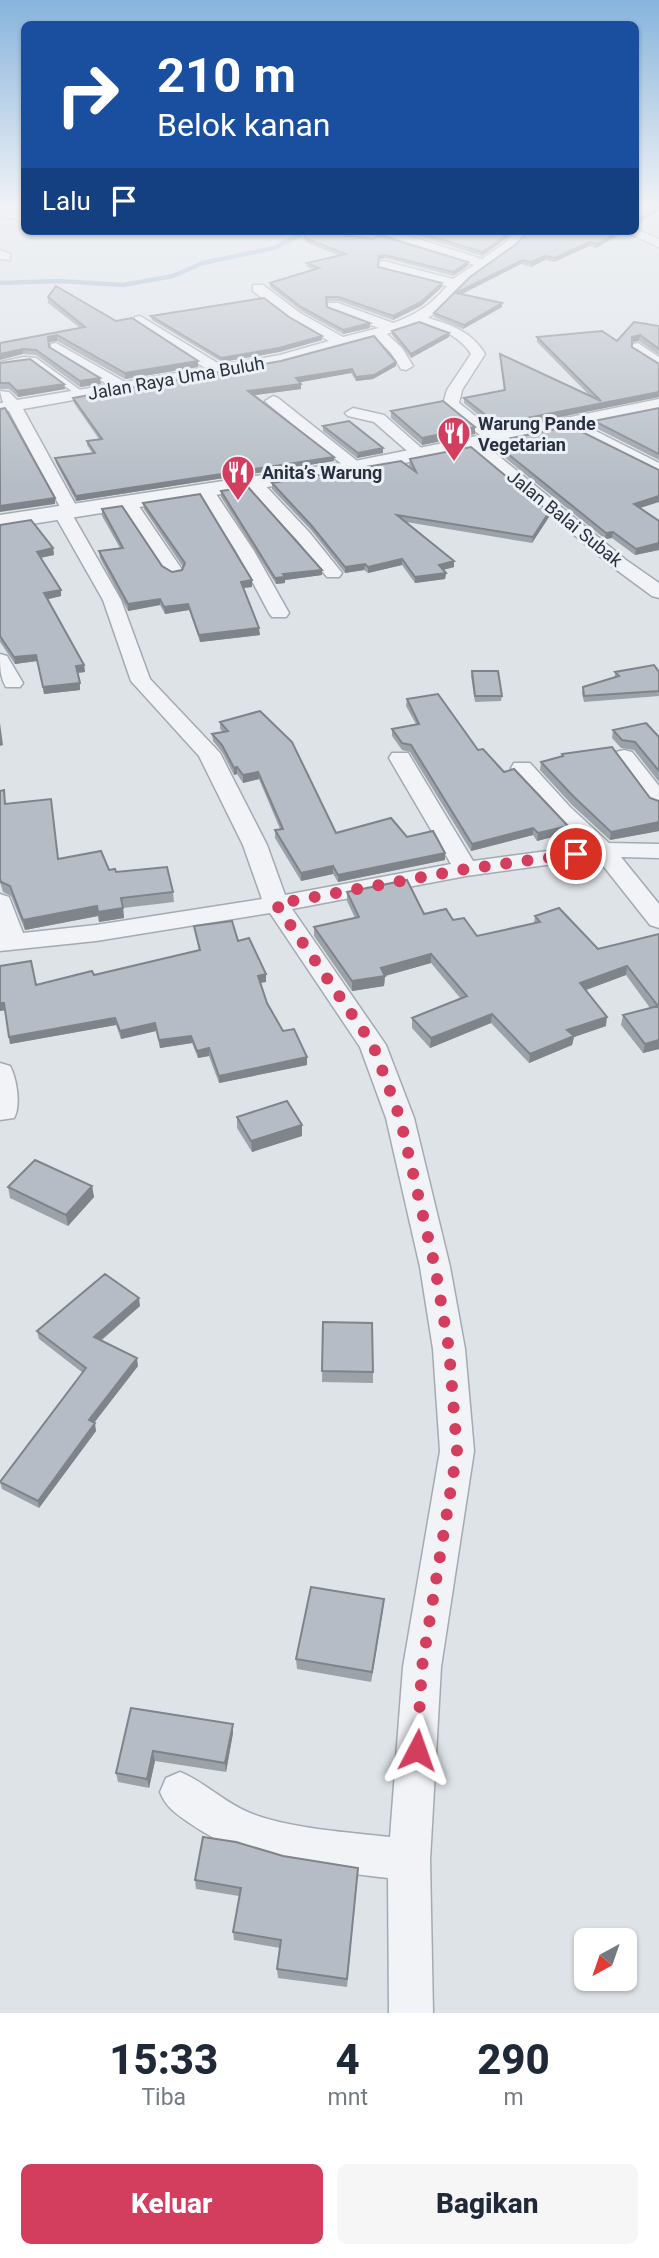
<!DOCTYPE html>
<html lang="id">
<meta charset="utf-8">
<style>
:root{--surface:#fff;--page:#f6f6f7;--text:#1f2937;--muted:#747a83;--accent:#d33d5e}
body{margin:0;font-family:Roboto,sans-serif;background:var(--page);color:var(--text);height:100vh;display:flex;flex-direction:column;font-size:26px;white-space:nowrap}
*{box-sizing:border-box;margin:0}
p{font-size:23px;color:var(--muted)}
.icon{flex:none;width:38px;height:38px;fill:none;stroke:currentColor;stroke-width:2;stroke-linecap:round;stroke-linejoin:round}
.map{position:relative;height:2013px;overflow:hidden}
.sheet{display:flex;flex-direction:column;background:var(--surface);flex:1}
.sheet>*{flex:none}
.guide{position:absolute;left:21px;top:21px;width:618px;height:214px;border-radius:10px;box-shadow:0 2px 5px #0004;background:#1a4fa0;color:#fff;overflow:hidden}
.needle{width:46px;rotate:220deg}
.fabs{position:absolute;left:574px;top:1928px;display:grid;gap:14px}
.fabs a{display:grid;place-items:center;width:63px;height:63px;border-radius:10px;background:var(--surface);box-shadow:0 2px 5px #0004;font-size:35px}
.pin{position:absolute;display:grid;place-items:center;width:60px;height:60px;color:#fff;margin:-30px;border:4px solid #fff;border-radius:50%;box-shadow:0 2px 7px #0007}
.me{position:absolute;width:77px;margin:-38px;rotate:4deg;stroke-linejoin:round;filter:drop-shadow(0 0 5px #0008)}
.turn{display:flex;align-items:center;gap:24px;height:147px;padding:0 21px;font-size:32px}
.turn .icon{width:91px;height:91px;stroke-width:2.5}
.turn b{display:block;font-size:49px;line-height:60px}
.then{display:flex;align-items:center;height:66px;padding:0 21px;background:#0003;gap:14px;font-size:26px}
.eta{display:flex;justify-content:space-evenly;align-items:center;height:119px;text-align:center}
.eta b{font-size:42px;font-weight:800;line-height:49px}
.action{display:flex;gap:14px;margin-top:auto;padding:14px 21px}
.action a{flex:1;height:80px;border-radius:10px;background:var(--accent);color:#fff;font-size:28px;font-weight:800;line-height:80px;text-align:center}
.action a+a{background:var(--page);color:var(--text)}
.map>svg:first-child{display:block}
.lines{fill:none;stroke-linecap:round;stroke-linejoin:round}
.stream{stroke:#97b3ca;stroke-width:4.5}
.service-casing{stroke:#a3aab2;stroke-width:3}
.minor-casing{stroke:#a3aab2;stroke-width:3}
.tertiary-casing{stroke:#a3aab2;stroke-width:3}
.service{fill:#f1f3f6;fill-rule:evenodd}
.minor{fill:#f1f3f6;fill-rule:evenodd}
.tertiary{fill:#f1f3f6;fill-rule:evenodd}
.wall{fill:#9ca2a9}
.shaded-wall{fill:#7f848a}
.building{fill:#b5bcc5;stroke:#7f848a;stroke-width:2}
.route{stroke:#d33d5e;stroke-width:12;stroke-dasharray:0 21.6}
.labels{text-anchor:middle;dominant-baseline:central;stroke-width:6;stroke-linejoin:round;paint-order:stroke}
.far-street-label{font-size:18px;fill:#273140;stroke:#edf1f6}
.far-poi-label{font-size:18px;font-weight:bold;fill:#273140;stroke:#edf1f6;text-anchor:start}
</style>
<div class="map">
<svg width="659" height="2013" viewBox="0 0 659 2013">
<rect width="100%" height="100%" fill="#dee3e8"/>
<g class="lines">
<path class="stream" d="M0 283 59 281 123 285 173 276 203 263 274 248 300 235 298 231"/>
<defs>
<path id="service" d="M24 357 36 358 87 395 80 397 31 362 0 366V362Z"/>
<path id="minor" d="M0 207 24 215V222L0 215Z
M635 229 659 239V247L623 231Z
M374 231H393L482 259 505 243 516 231H529C510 255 482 266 460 287 448 298 442 309 428 318 452 325 472 332 485 354L462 390 459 403 499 435 501 438 499 441H487L443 404 447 390 471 354C462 338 437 325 419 324 410 323 396 331 387 334L402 348 413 366 406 370 401 369 391 353 375 337 281 363 23 409 79 511 73 516 121 600 150 679 220 753 267 845 285 895 451 864 389 758 392 753H408L411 758 473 861 585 846 554 817 514 773 511 768 514 763H530L570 807 609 843 659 844V858L621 857 659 904V928L650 925 597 858 466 876 292 909 386 1045 414 1118 450 1267 465 1349 474 1451 441 1667 430 1860 433 2013H389L388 1878C318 1870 247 1864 188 1822 175 1813 166 1807 160 1792L166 1778 180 1772C205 1782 225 1803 250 1813 292 1829 346 1832 390 1837L403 1667 440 1451 433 1349 420 1267 386 1118 360 1047 270 913 96 941 0 951V894L9 897 23 933 96 925 262 899 243 845 199 756 131 681 103 600 53 512 60 507 9 411 0 413V403H3L0 391 9 392 17 400 108 385 51 350V344L56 343 125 382 205 368 135 323V317L140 316 221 365 280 355 329 341 290 319 253 291V285H263L300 313 343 337 379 328 328 309V303H338L393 323C416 315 431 305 447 286L379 268V262L384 261 453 279 474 265Z
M0 250 10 254V260L0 259Z
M638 343 659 357V368L633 350V344Z
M273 396 278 398 361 464 363 467 361 470H349L268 404 265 401Z
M353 408 384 415 427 453 419 458 413 456 374 422 348 416 345 413Z
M568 417 659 463V474L562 425 560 422 562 419Z
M472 437 478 439 626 560 659 583V598L652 596 614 568 466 445 464 442 466 439Z
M254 479 260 480 309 532 342 573 339 577H327L297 540 248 488 246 484Z
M206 487 212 488 254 551 289 613 286 617H272L269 613 236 551 198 492Z
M128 498 134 499 183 571 180 575 174 576 165 571 119 503Z
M0 654 7 656 23 683 20 687H6C0 677 0 667 0 654Z
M624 750 632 752 659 786V807L651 805 613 757 616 752Z
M0 1063 10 1066C17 1079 21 1106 14 1118L0 1120Z"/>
<path id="tertiary" d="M659 399V411L355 473 0 529V515L355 461Z"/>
</defs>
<use href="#service" class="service-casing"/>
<use href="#minor" class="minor-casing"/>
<use href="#tertiary" class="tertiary-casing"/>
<use href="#service" class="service"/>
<use href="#minor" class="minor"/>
<use href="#tertiary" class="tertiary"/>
</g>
<path class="wall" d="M412 231H512L503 241 482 256 412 234Z
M529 231H622V233L596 248 589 246 554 262 545 260 531 267 521 264 462 294 502 303V307L463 329 434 317V313L515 245Z
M305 238 468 266 453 276 385 258 379 259 378 267 442 283V287L421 306 393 320 339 301H326L327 307 370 328 343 334 301 311 270 287V283L313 269 307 267V263L340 256 305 242Z
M48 297 116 321 198 367 125 379 57 341 49 342V347L101 384 80 387 36 355 23 354 0 343 80 328 48 303Z
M151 316 289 317 322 340 279 352 222 362 152 320Z
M659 326V355L639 341 632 342V347L659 364V397L496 430 464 403V398L504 390 500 360V354L589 395 537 342V337L617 341Z
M392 331 449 333V337L411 358 392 335Z
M396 362V366L373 379 356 381 351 373 299 382 301 389 253 395 334 461 76 501 56 463 55 458 93 454 87 445V441L99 439 74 403 73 398Z
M0 363 64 384 65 389 18 397 9 389H0Z
M659 408V460L594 427V421Z
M391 411 475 427V434L422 445 391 418Z
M323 426 383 453 357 458 323 431Z
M493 442 640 508 659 521V550L635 555 612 538 605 539 493 448Z
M410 459 549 512V517L532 543 406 522 454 561V567L443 570 446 573 445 579 415 583 402 565 368 573 364 570 345 573 311 530 272 489V483L411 469 409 465Z
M221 491 322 570V575L285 580V583L276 584 221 497Z
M143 503 252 587 244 588 260 635 200 642 189 610 165 614 160 605 128 611 100 558 99 551 120 548 102 516V509L162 566 172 572 182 570 183 567 144 509Z
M0 525 53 548 54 555 41 558 61 590V596L47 599 84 665 85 672 77 673 80 690 44 694 37 661 15 664 0 642Z
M472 671 502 696 501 701 475 702 471 676Z
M615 672H659V696L584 702 582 693 583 687 615 678Z
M407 699 478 750 568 826V833L537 841 533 835 471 851 410 752 402 750 392 736V729L416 724 406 706Z
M220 722 336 833 407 837 445 860 338 882 333 874 301 881 275 838V830L280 829 259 779 243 783 237 774 234 775 222 752 213 741 212 734 223 732 220 729Z
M613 730 659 737V782L634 750 621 748 612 738Z
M562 754 650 798 659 801V831L610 840 572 805 540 770 541 762 562 757Z
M0 791 6 804 58 859 109 870 173 892 174 902 123 908 124 918 99 922 98 916 25 930 11 896 3 892 0 882Z
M347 892 424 914 453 920 477 936 534 924 535 916 598 949 659 934V1049L643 1053 621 1025 623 1015 650 1008 626 975 585 990 606 1026 574 1037 572 1045 529 1063 491 1023 430 1048 412 1028V1018L461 999 431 963 385 976 384 986 352 991 314 936V927L355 918 347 901Z
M194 926 238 941 266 974V982L260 983 267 1003 283 1031 307 1057V1065L219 1083 209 1056 198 1058 192 1043 160 1048 156 1031 121 1039 116 1025 10 1044 5 1010 0 1011 36 985 94 975 199 950 195 933Z
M237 1117 302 1125V1136L252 1152 237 1128Z
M92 1186 94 1197 68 1226 10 1198 8 1187Z
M140 1306 101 1341 138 1366 94 1423 96 1431 39 1508 2 1489 0 1482 83 1373 39 1339 37 1331Z
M323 1322 373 1372V1383L322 1382Z
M383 1609 371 1682 297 1669 296 1659Z
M131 1708 233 1733 226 1772 155 1761 149 1788 118 1782 116 1773Z
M283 1856 358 1868 347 1987 278 1978 277 1969 280 1948 234 1940 233 1932 239 1896 196 1889 195 1880Z"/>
<path class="shaded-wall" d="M659 208V211L635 225V222Z
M509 231H512L503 241 482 256V252Z
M619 231H622V233L596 248 597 244Z
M589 242V246L554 262 555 258Z
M385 255V258L378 259 379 256Z
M545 256V260L531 267V262Z
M522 260 521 264 456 297V293Z
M468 262V266L453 276V272Z
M442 283V287L421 306 393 320V316Z
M502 303V307L463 329 464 325Z
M370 323V328L343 334V330Z
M449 333V337L411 358V354Z
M57 335V341L49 342 48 337Z
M640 335 639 341 631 342 632 337Z
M322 336V340L279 352 222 362 221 358Z
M23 349V354L0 360V354Z
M198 361V367L125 379V373Z
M396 362V366L373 379 356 381V377Z
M352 369 351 373 296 383V378Z
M100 378 101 384 80 387V381Z
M64 384 65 389 18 397 17 391Z
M301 384V389L249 396 248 391Z
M659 392V397L496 430 497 424Z
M475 427V434L422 445V438Z
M383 448V453L357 458 358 453Z
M334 457V461L76 501V496Z
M659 496V502L634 510V504Z
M55 498V504L0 512V506Z
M549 512V517L532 543 533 537Z
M613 532 612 538 605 539 606 533Z
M659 543V550L635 555 636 549Z
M53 548 54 555 38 558 37 552Z
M402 559V565L368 573V567Z
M454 561V567L439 571V565Z
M365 564 364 570 345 573V567Z
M322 570V575L285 580V583L276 584 275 578 283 574Z
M446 573 445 579 415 583V577Z
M252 580V587L241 588V582Z
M61 590V596L45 600 44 593Z
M160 599V605L128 611V604Z
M188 604 189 610 165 614 164 607Z
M259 628 260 635 200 642 199 635Z
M36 655 37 661 15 664 14 657Z
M84 665 85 672 76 673V666Z
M80 683V690L44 694 43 687Z
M0 723 3 745 0 746Z
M237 767V774L234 775V768Z
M258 772 259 779 243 783V775Z
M659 822V831L610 840 611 832Z
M568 826V833L537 841 538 833Z
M533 828V835L471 851 472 844Z
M445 853V860L338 882V875Z
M333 866V874L301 881V873Z
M97 906 98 916 25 930 23 920Z
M123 908 124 918 99 922 98 912Z
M431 954V963L385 976 384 986 352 991V981L381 968Z
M627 966 626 975 578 993 580 983Z
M266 974V982L258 983V976Z
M0 1003H4L6 1010 0 1011Z
M492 1014 491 1023 430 1048 431 1038Z
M607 1017 606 1026 574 1037 572 1045 529 1063 530 1054 567 1030Z
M115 1018 116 1025 10 1044 9 1037Z
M155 1023 156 1031 121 1039 120 1031Z
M191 1036 192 1043 160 1048 159 1040Z
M659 1040V1049L643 1053 645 1044Z
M209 1048V1056L198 1058 197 1051Z
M307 1057V1065L219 1083V1076Z
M302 1125V1136L252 1152 251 1141Z
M92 1186 94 1197 68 1226 66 1215Z
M139 1298 140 1306 95 1345 94 1337Z
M137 1358 138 1366 90 1428 89 1420Z
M95 1423 96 1431 39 1508 38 1501Z
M384 1599 383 1609 371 1682 372 1672Z
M233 1724V1733L226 1772 225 1763Z
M153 1751 155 1761 149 1788 147 1779Z"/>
<path class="building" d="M635 205H659V208L635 222Z
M307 231H316L373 239 379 235 468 262 453 272 385 255 379 256 378 267 442 283 421 302 393 316 339 297H326L327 307 370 323 343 330 301 307 270 283 319 268 307 263 346 254 305 238Z
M414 231H509L504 237 482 252Z
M529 231H619L597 244 589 242 555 258 545 256 531 262 522 260 456 293 502 303 464 325 434 313 470 277 515 245Z
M56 286 116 321 132 318 198 361 125 373 57 335 48 337 49 347 100 378 80 381 36 350 23 349 0 354V343L85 327 48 297Z
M264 298 289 317 322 336 279 348 221 358 151 316Z
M419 322 449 333 411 354 392 331Z
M634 322 659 326V349L640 335 632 337V347L659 364V392L497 424 464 398 505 390 500 354 601 401 537 337 602 331 617 341Z
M374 336 396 362 374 375 356 377 352 369 296 378 301 384 248 391 334 457 76 496 55 458 95 453 87 441 102 439 73 398 281 361Z
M30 359 64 384 17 391 9 383H0V363Z
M443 401 475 427 422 438 391 411Z
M5 408 55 498 0 506V409Z
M659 408V454L594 421Z
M349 421 383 448 358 453 323 426Z
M570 426 659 470V496L634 504 659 521V543L636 549 613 532 606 533 493 442Z
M471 447 549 512 533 537 397 515 454 561 439 565 446 573 415 577 402 559 368 567 365 564 345 567 311 525 272 483 401 461 416 472 410 459Z
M248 487 322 570 283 574 285 577 275 578 221 491Z
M200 494 252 580 241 582 259 628 199 635 188 604 164 607 160 599 128 604 99 551 123 548 102 509 122 506 162 566 172 572 182 570 185 563 143 503Z
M31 520 53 548 37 552 61 590 44 593 84 665 76 666 80 683 43 687 36 655 14 657 0 636V525Z
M654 665 659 672V691L584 696 583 687 619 676 615 672Z
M472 671H498L502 696H475Z
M438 694 478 750 483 749 504 772 514 769 568 826 538 833 533 828 472 844 411 745 402 743 392 729 419 724 407 699Z
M260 711 292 742 336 833 391 818 407 837 433 831 445 853 338 875 333 866 301 873 275 830 283 829 258 772 243 775 237 767 234 768 222 745 212 734 228 731 220 722Z
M646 723 659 737V771L635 742 622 740 613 730Z
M612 747 650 798 659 801V822L611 832 573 796 541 762 563 756 562 754Z
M4 790 5 804 51 799 58 859 101 851 109 870 115 869 116 872 167 867 173 892 121 898 123 908 98 912 97 906 23 920 10 886 1 882 0 878V791Z
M407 880 424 914 446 909 453 920 464 918 477 936 540 922 535 916 559 908 598 949 659 934V1040L645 1044 623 1015 658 1006 627 966 580 983 607 1017 567 1030 574 1036 530 1054 492 1014 431 1038 412 1018 467 996 431 954 381 968 385 976 352 981 314 927 359 917 347 892Z
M232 921 238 941 249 938 266 974 258 976 267 1003 283 1031 294 1029 307 1057 219 1076 209 1048 197 1051 191 1036 159 1040 155 1023 120 1031 115 1018 9 1037 4 1003H0V966L31 961 36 985 92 971 94 975 200 950 194 926Z
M287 1101 302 1125 251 1141 237 1117Z
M35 1160 92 1186 66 1215 8 1187Z
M105 1274 139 1298 94 1337 137 1358 89 1420 95 1423 38 1501 0 1482 86 1368 37 1331Z
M323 1322 372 1323 373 1372 322 1371Z
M311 1587 384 1599 372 1672 296 1659Z
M131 1708 233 1724 225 1763 153 1751 147 1779 116 1773Z
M203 1837 236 1842 283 1856 358 1868 347 1979 277 1969 281 1940 233 1932 241 1888 195 1880Z"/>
<linearGradient id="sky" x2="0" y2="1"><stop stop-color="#87b4dc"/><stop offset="0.42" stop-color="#f0f2f5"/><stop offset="1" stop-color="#f0f2f5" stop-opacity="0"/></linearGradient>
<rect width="659" height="487" fill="url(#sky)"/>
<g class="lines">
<path class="route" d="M417 1750 422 1667 457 1451 449 1349 435 1267 400 1118 373 1045 276 904 466 869 576 854"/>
</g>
<defs>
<symbol id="restaurant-pin" viewBox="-11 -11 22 30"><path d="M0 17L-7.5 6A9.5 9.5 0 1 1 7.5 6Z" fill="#d33d5e" stroke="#edf1f6"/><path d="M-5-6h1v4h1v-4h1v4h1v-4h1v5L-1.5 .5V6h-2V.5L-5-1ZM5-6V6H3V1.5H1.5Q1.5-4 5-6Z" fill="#fff"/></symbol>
</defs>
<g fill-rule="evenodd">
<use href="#restaurant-pin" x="435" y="414" width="38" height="52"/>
<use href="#restaurant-pin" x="219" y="453" width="38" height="52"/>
</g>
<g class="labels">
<g class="far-street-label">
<text transform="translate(176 378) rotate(-10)">Jalan Raya Uma Buluh</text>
<text transform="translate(565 518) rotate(39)">Jalan Balai Subak</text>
</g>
<g class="far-poi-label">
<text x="478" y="423">Warung Pande<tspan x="478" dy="21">Vegetarian</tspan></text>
<text x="262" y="472">Anita’s Warung</text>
</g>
</g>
</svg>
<div class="fabs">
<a><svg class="needle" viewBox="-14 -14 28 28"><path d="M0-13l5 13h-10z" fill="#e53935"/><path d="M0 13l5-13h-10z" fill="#747a83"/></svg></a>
</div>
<div class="pin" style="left:576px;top:854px;background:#d93025"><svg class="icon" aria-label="arrive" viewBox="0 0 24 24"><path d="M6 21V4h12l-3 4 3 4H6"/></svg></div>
<svg class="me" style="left:417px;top:1750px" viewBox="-20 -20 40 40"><path d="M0-17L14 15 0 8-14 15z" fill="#d33d5e" stroke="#fff" stroke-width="4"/></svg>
<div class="guide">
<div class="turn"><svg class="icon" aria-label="right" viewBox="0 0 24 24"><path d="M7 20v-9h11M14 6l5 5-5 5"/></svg><div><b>210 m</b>Belok kanan</div></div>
<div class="then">Lalu<svg class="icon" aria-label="arrive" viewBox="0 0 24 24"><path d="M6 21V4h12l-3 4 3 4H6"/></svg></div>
</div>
</div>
<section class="sheet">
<div class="eta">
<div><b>15:33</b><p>Tiba</p></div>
<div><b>4</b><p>mnt</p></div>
<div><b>290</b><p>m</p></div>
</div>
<div class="action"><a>Keluar</a><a>Bagikan</a></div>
</section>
